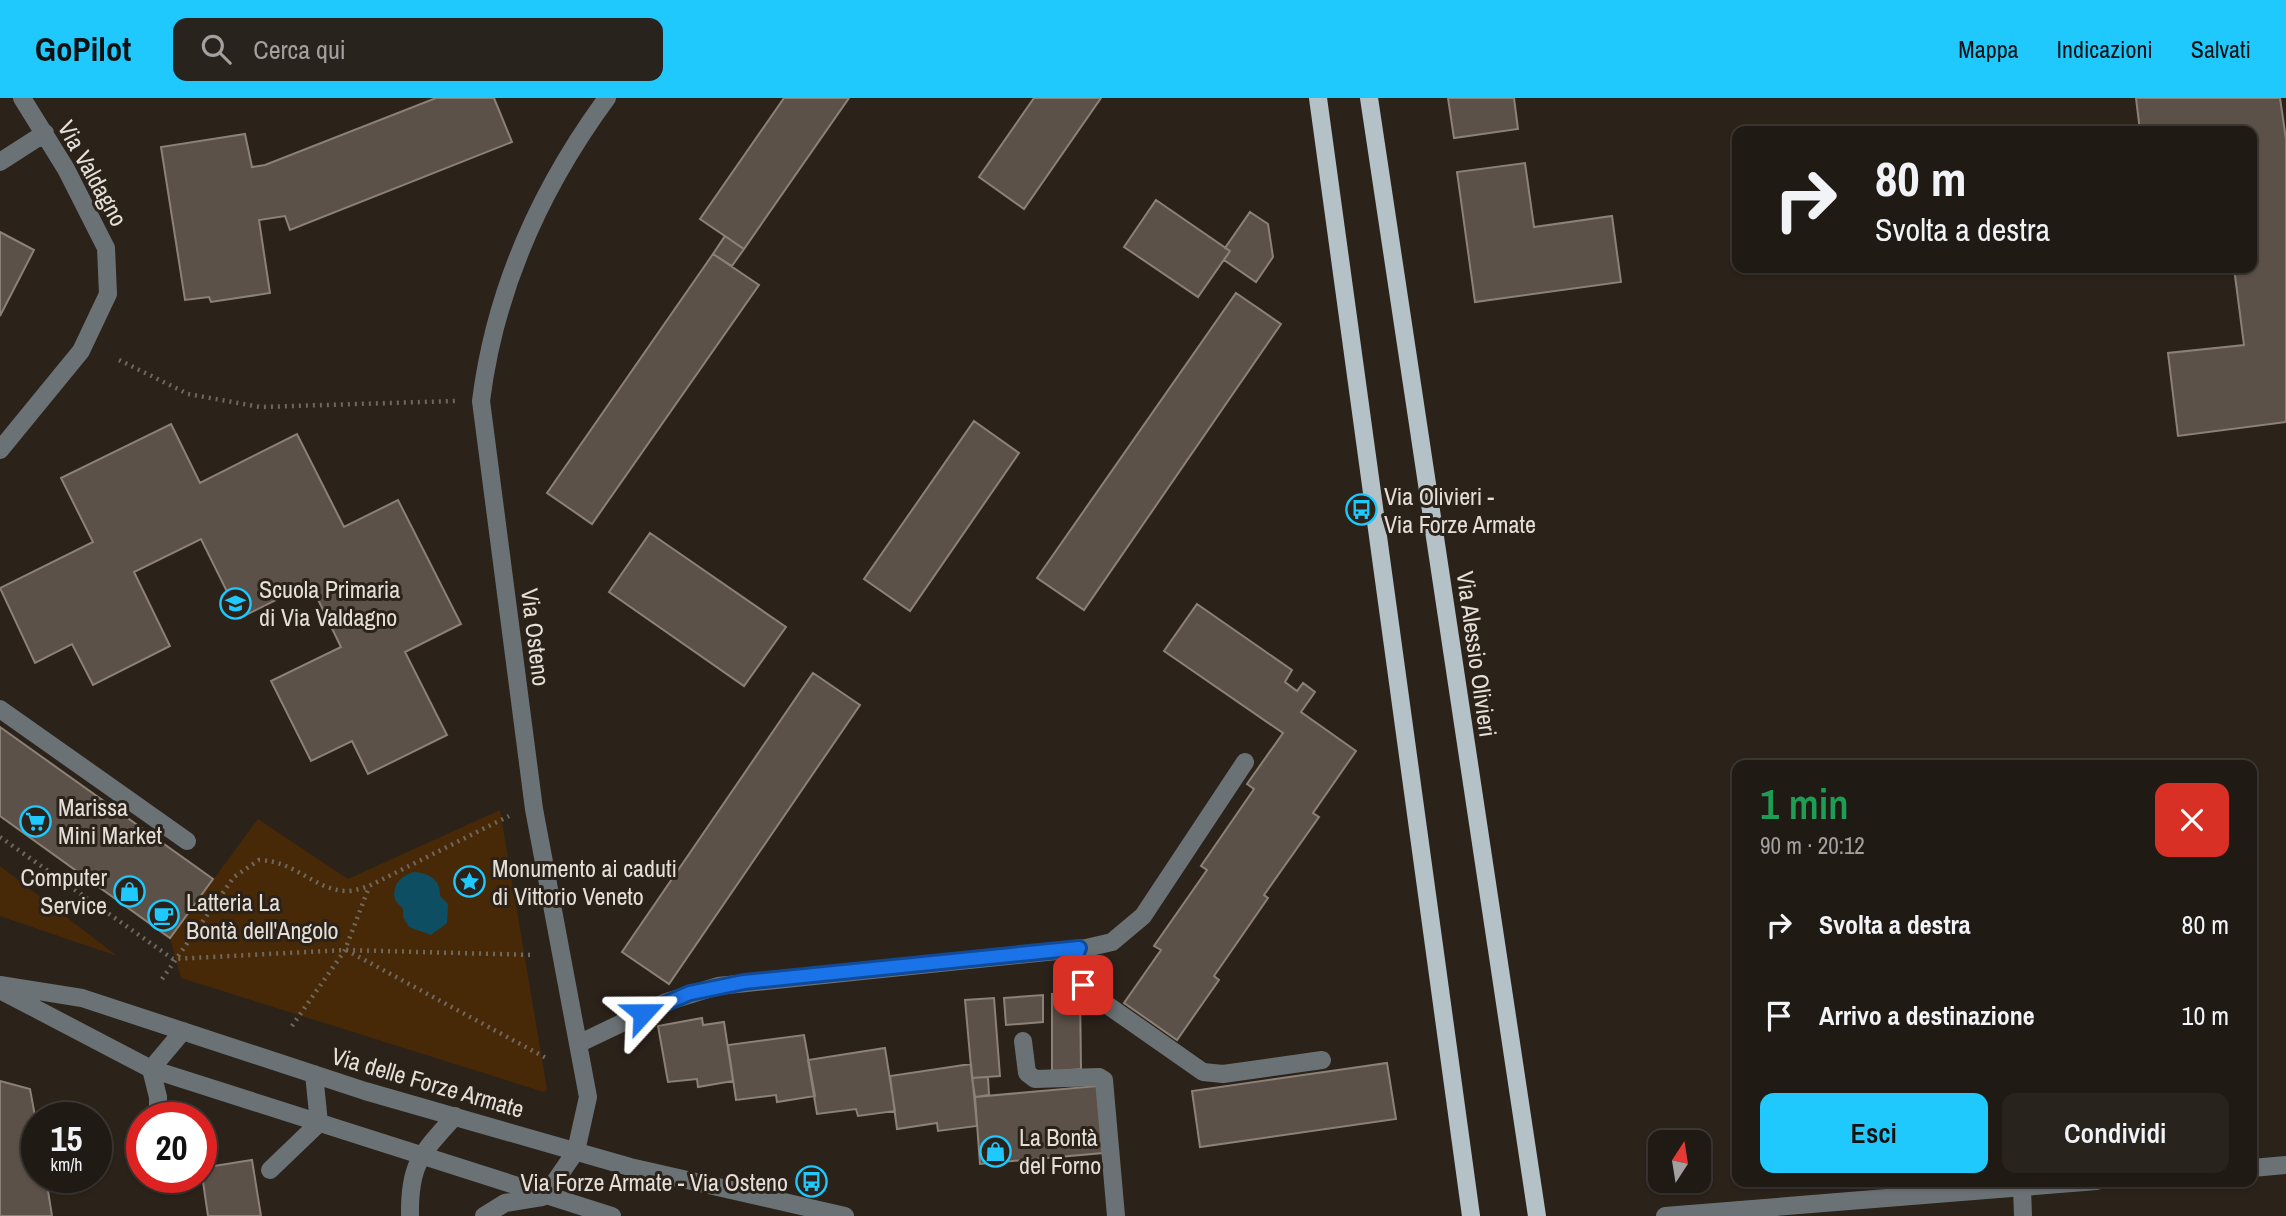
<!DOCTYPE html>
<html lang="it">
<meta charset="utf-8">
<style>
:root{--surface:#201a14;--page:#28231d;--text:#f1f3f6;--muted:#a2a1a0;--line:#3d3834;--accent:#1fc9fd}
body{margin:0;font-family:"Archivo Narrow",sans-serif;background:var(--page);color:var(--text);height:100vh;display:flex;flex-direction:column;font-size:26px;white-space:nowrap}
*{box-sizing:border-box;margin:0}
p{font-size:23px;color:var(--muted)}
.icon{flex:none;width:38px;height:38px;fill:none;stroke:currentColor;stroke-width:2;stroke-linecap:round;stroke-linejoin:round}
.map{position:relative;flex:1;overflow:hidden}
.drawer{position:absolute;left:1732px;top:662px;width:525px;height:427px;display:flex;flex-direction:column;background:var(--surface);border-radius:14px;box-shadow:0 2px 5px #0004,0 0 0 2px var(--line)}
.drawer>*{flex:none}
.banner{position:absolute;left:1732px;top:28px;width:525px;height:147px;border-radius:14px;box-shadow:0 2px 5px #0004,0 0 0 2px var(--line);background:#201a14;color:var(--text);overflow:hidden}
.needle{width:46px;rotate:12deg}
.tools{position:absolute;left:1648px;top:1032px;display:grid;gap:14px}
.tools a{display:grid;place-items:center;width:63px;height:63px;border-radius:14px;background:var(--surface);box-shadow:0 2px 5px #0004,0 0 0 2px var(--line);font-size:35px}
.speed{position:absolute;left:21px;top:1004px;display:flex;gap:14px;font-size:35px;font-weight:700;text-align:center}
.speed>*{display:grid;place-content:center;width:91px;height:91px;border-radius:50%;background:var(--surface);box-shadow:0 2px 5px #0004,0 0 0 2px var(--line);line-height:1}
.speed small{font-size:18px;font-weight:400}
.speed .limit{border:10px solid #d22;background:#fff;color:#111}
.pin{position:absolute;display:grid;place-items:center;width:60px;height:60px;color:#fff;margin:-30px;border-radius:14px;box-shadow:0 4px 10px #0006}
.me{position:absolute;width:77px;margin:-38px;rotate:66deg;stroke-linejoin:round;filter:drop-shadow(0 0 5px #0008)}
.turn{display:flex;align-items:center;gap:24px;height:147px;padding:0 28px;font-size:32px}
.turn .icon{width:91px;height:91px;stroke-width:2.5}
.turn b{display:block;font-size:49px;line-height:60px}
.round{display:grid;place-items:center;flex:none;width:74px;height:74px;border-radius:14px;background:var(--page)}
.overview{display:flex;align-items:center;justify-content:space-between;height:119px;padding:0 28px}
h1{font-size:42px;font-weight:600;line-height:52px;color:#1e9e55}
.primary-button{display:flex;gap:14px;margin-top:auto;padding:14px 28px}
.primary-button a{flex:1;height:80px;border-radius:14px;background:var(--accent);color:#111;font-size:28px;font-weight:600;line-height:80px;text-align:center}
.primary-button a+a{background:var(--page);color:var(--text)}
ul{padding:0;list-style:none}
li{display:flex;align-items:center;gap:21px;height:91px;padding:0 28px}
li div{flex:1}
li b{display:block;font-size:26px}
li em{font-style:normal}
header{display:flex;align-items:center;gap:42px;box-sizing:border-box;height:98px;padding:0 35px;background:var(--accent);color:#111}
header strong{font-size:33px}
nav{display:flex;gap:38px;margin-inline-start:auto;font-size:24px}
.search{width:490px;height:63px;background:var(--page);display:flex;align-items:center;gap:18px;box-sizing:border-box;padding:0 24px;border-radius:14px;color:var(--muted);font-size:26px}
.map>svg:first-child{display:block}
.green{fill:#482907}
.water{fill:#0e4e63}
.building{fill:#5c5149;stroke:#8c8177;stroke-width:2}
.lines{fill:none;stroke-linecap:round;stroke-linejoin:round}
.path{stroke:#6f6860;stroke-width:4.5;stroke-dasharray:2 5;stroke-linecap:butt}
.minor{stroke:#6b7275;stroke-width:18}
.major{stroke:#b4c1c7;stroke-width:18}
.route-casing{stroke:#114b97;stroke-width:18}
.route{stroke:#1a73e8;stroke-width:12}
.labels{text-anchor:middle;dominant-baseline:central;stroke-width:6;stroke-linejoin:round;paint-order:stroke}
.street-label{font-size:24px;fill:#e5dfd9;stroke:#2b221a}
.poi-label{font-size:24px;fill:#e5dfd9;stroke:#2b221a;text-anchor:start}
</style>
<header>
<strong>GoPilot</strong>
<div class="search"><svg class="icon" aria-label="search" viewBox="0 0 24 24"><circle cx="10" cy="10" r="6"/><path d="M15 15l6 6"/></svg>Cerca qui</div>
<nav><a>Mappa</a><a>Indicazioni</a><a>Salvati</a></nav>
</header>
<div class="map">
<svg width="2286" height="1118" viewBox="0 0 2286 1118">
<rect width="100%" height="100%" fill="#2b221a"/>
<path class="green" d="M500 712 547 991 544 994 181 880 170 840 258 721 348 781Z
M0 768 117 858 0 818Z"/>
<path class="water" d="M414 774C428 775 441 781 440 798L448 806 447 825 431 837 409 829 403 819V811L395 802C392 787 400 778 414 774Z"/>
<path class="building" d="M436 0H494L512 44 290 132 285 118 259 122 270 195 211 204 209 199 185 202 161 49 245 36 252 69 265 67Z
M784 0H849L744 151 700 121Z
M1034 0H1101L1024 111 979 79Z
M1448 0H1514L1518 31 1454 40Z
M2136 0H2280L2286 41V324L2178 338 2168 255 2244 247 2234 170H2252V33H2140Z
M1525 65 1534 129 1612 118 1621 184 1475 204 1457 74Z
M1156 102 1230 153 1198 199 1124 149Z
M1250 114 1268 126 1273 159 1256 184 1224 162 1230 153 1225 150Z
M0 134 34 152 0 218Z
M725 138 744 151 732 168 713 156Z
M713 156 759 187 592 426 547 395Z
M1236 195 1281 226 1084 512 1037 480Z
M974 323 1019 355 910 513 864 481Z
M171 326 200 385 297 336 344 429 398 402 461 526 405 554 447 637 368 676 352 643 311 663 271 583 341 549 310 485 240 520 201 441 134 474 170 548 93 587 72 546 35 565 0 490 93 444 61 380Z
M650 435 786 529 744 588 609 494Z
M1197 506 1292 572 1285 584 1297 593 1303 585 1315 594 1301 614 1356 653 1313 715 1319 719 1264 797 1268 800 1214 878 1219 882 1177 942 1124 905 1161 852 1154 848 1207 772 1201 768 1254 691 1247 686 1283 635 1164 553Z
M813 575 860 607 669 886 622 854Z
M0 629 213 781 170 840 0 718Z
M1080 894 1081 971 1052 974V896Z
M1043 897V924L1006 927 1004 900Z
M994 900 1000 978 972 980 965 902Z
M702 920 703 927 724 924 733 983 698 989 697 981 668 984 658 928Z
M804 937 815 998 777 1004 776 997 736 1002 728 947Z
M885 950 895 1013 858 1018 856 1011 817 1016 808 962Z
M1387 965 1396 1021 1200 1049 1192 993Z
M971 966 977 1028 938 1033 937 1025 897 1031 890 978Z
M988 979 989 997 975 999 972 980Z
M0 983 30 991 37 1029V1080H46L52 1118H0Z
M1097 988 1103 1055 980 1066 975 999Z
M252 1062 261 1118H208L201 1070Z
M804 1078 824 1082 822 1090 802 1086Z"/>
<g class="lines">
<path class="path" d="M119 262 188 296 260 309 455 303
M0 739 173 861 345 852 533 857
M346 852 548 961
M162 881 234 779 259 762C296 763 316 793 347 793 354 793 363 790 369 788L509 718
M292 928 345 852 369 789"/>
<path class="minor" d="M0 64 45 35
M0 352 81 253 108 196 106 150 66 71 22 0
M0 611 187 743
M1079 850 1072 867 1083 887 1093 897 1203 974 1223 976 1322 962
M0 887 82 900 365 993 630 1069 845 1118
M0 892 151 971 612 1118
M1023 943 1027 975 1035 981 1099 979 1104 982 1116 1118
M580 945 666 904 718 888 1086 850 1112 844 1143 818 1245 664
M151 971 158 999V1020
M151 971 183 933
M2252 1070 2286 1067
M270 1072 319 1025 314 976
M2022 1090 2023 1118
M545 1098 576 1053 588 999 534 711 481 303C495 192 541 90 607 0
M410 1118C409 1065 422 1055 455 1018
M484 1118 505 1105 542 1099
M1665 1118 2097 1083"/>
<path class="major" d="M1318 0 1471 1118
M1369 0 1537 1118"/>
</g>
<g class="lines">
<defs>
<path id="route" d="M643 915 690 895 744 884 1079 850 1072 867 1083 887"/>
</defs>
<use href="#route" class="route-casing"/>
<use href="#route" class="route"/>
</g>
<defs>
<symbol id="bus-ring" viewBox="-11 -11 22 22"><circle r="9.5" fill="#2b221a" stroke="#1fc9fd" stroke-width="1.5"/><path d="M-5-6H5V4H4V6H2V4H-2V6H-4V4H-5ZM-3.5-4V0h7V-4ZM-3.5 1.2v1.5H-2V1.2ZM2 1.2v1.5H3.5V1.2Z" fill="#1fc9fd"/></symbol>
<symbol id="school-ring" viewBox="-11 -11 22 22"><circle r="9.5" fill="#2b221a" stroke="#1fc9fd" stroke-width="1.5"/><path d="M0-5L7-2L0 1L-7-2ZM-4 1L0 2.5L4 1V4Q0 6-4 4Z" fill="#1fc9fd"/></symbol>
<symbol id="supermarket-ring" viewBox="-11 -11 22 22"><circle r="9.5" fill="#2b221a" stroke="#1fc9fd" stroke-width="1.5"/><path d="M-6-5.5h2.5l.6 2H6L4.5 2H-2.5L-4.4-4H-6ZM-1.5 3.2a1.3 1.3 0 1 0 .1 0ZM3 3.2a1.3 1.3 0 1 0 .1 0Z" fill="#1fc9fd"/></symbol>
<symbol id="sight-ring" viewBox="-11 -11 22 22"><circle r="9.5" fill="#2b221a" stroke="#1fc9fd" stroke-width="1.5"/><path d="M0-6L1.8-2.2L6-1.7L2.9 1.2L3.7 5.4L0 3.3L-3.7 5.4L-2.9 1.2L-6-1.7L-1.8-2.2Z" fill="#1fc9fd"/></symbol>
<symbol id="shop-ring" viewBox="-11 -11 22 22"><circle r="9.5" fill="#2b221a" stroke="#1fc9fd" stroke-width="1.5"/><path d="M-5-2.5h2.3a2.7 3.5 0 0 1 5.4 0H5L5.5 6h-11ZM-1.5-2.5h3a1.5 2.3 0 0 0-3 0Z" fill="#1fc9fd"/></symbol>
<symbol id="cafe-ring" viewBox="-11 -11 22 22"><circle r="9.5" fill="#2b221a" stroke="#1fc9fd" stroke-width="1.5"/><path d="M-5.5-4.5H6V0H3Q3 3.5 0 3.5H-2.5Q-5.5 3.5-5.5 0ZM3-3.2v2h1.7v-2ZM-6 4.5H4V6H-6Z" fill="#1fc9fd"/></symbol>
</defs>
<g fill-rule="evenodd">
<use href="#bus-ring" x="1344" y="394" width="35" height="35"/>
<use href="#school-ring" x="218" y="488" width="35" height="35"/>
<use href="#supermarket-ring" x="18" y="706" width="35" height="35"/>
<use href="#sight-ring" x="452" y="766" width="35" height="35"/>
<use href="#shop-ring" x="112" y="776" width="35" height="35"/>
<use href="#cafe-ring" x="146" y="800" width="35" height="35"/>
<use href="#shop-ring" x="978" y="1036" width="35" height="35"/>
<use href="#bus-ring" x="794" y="1066" width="35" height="35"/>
</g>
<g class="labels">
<g class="street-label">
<text transform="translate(93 75) rotate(61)">Via Valdagno</text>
<text transform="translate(536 539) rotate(83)">Via Osteno</text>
<text transform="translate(1477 556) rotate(82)">Via Alessio Olivieri</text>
<text transform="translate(428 984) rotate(16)">Via delle Forze Armate</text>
</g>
<g class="poi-label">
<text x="1384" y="398">Via Olivieri -<tspan x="1384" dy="28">Via Forze Armate</tspan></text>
<text x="259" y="491">Scuola Primaria<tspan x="259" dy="28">di Via Valdagno</tspan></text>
<text x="58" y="709">Marissa<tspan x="58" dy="28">Mini Market</tspan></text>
<text x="492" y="770">Monumento ai caduti<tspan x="492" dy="28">di Vittorio Veneto</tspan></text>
<text x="107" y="779" text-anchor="end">Computer<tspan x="107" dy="28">Service</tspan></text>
<text x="186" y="804">Latteria La<tspan x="186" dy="28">Bontà dell'Angolo</tspan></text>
<text x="1019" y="1039">La Bontà<tspan x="1019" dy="28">del Forno</tspan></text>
<text x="788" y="1084" text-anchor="end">Via Forze Armate - Via Osteno</text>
</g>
</g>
</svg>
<div class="tools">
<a><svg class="needle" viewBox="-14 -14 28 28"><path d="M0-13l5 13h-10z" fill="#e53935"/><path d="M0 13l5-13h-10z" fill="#a2a1a0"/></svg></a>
</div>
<div class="speed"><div>15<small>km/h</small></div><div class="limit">20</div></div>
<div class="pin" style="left:1083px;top:887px;background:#d93025"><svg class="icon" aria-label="arrive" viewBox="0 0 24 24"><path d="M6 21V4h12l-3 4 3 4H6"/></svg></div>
<svg class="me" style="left:643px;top:915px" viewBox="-20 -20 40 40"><path d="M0-17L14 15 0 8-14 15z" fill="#1a73e8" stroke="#fff" stroke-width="4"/></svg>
<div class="banner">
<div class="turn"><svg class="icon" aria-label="right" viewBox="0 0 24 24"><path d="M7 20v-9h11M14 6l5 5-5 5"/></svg><div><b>80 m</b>Svolta a destra</div></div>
</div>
<section class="drawer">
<div class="overview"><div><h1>1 min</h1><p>90 m · 20:12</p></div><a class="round" style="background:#d93025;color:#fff"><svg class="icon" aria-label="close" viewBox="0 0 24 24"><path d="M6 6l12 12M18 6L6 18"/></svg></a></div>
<ul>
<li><svg class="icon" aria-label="right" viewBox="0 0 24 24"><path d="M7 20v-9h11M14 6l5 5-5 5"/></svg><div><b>Svolta a destra</b></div><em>80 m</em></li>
<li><svg class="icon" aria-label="arrive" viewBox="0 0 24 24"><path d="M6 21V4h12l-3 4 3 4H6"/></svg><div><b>Arrivo a destinazione</b></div><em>10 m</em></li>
</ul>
<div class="primary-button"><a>Esci</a><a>Condividi</a></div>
</section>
</div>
